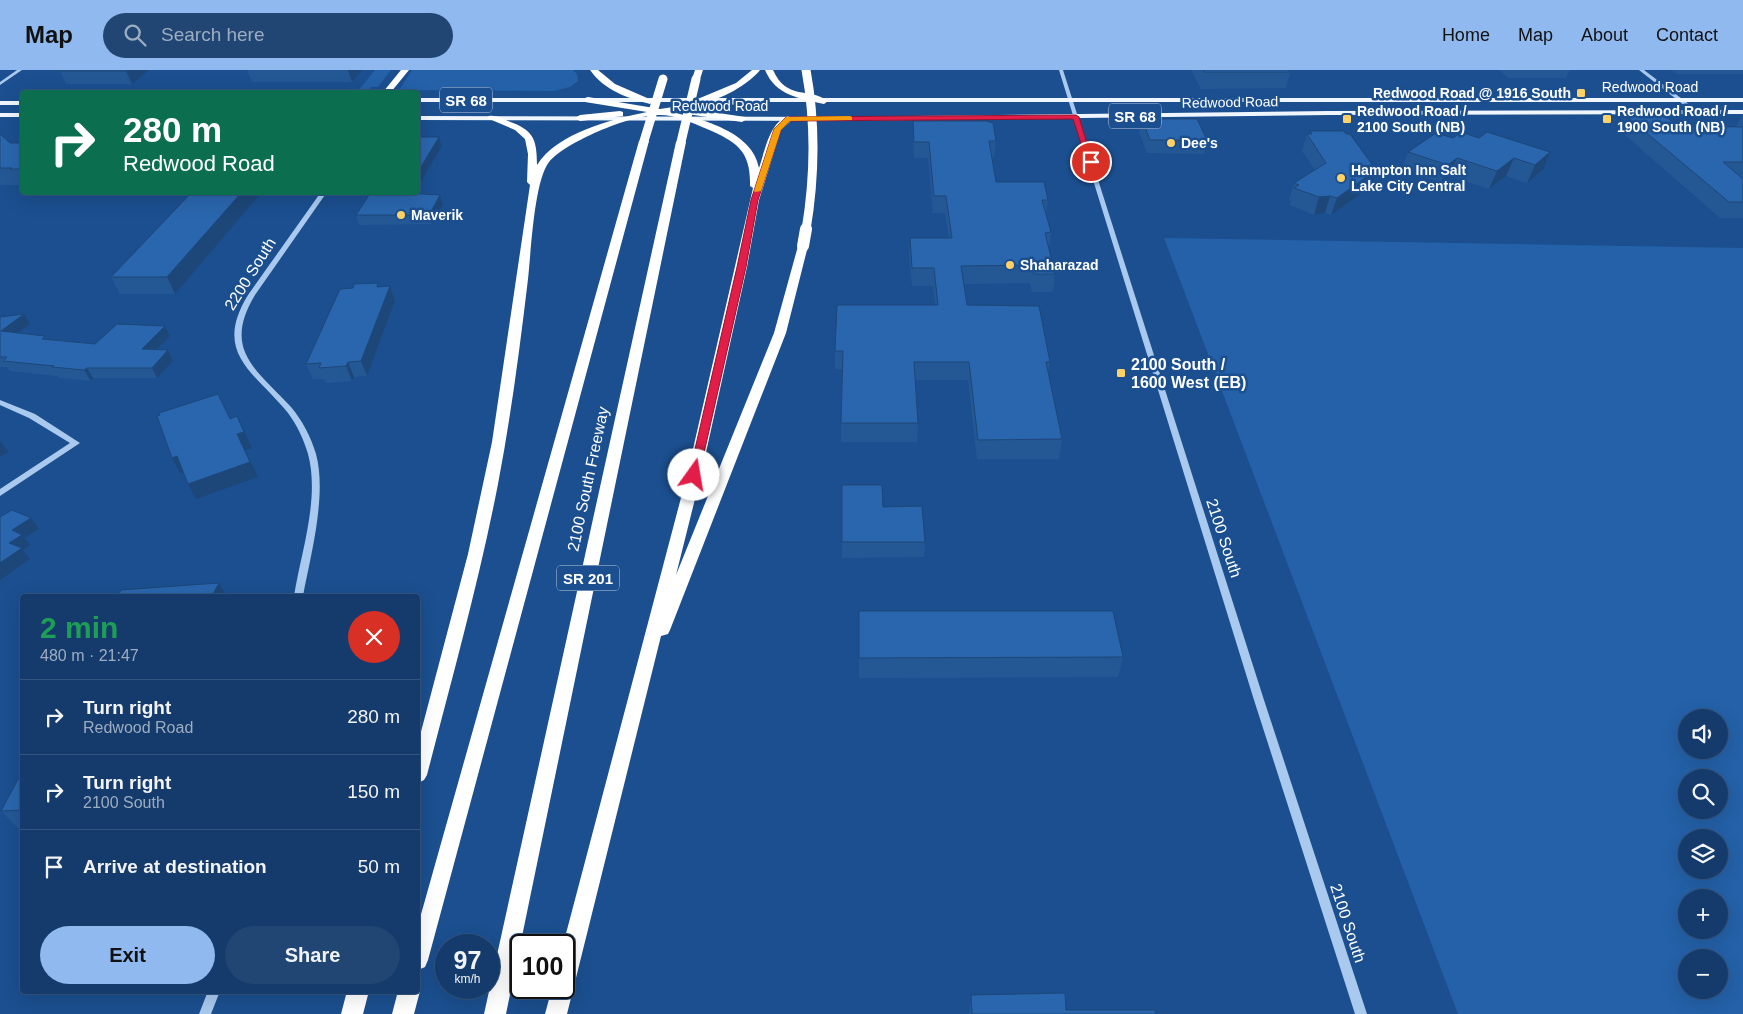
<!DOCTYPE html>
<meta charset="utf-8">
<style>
:root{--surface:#143b6b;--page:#214673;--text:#f1f3f6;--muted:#9dadc1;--line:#33557e;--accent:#90b9f0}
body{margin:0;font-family:Arial,sans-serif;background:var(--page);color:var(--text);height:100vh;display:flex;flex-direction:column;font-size:19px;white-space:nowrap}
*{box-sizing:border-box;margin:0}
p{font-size:16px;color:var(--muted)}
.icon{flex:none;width:28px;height:28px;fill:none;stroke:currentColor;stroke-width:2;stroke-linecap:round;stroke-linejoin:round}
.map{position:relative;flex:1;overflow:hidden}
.panel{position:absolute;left:20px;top:524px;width:400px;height:400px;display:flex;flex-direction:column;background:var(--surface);border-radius:5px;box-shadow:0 5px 20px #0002,0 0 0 1px var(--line)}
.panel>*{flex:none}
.top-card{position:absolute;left:20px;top:20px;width:400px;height:105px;border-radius:5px;box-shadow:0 5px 20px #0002,0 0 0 1px var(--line);background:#0b6e4f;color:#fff;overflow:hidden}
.tools{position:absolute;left:1678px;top:639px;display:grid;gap:10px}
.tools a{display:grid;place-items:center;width:50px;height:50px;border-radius:50%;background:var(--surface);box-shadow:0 5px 20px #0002,0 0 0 1px var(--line);font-size:25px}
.speed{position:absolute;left:435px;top:864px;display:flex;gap:10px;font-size:25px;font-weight:700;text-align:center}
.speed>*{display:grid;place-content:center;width:65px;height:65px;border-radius:50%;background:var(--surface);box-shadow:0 5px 20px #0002,0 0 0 1px var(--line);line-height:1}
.speed small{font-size:12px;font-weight:400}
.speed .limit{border:2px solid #111;border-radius:8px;background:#fff;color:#111}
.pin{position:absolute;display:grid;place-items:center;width:42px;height:42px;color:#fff;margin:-21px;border:2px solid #fff;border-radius:50%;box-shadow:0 1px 5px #0007}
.me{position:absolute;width:55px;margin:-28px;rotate:13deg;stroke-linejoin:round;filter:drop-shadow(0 0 4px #0008)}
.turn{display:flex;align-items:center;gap:18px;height:105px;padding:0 20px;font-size:22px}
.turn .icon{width:65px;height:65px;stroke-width:2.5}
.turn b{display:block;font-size:35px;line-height:42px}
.round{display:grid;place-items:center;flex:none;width:52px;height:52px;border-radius:26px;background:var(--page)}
.summary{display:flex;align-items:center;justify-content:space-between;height:85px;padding:0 20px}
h1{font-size:30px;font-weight:600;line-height:38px;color:#1e9e55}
.button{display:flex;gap:10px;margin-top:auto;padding:10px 20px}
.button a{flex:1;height:58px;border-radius:30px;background:var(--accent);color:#111;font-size:20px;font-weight:600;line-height:58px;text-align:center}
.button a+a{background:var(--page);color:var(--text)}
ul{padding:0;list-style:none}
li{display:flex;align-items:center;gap:15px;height:75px;padding:0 20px;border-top:1px solid var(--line)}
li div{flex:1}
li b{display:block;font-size:19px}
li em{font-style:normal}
header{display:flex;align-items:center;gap:30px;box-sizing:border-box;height:70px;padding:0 25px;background:var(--accent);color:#111}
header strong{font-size:24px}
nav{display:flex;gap:28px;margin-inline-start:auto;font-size:18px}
.search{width:350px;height:45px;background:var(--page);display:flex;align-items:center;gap:12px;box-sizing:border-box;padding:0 18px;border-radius:28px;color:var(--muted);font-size:19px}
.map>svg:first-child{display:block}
.green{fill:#2461a8;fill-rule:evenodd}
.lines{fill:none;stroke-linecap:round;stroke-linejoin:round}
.minor{fill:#a9c9ee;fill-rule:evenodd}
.major{fill:#f0f6ff;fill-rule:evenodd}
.highway{fill:#fff;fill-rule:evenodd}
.highway-bridge-far1{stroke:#fff;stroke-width:9}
.highway-bridge{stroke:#fff;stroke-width:12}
.wall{fill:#245895}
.shaded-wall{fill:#1d4779}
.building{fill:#2a66ad;stroke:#1d4779}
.route{fill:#e11d48;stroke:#92132f}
.slow{fill:#f59e0b}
.poi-dot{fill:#ffd166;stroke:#1b4f8f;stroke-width:2}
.labels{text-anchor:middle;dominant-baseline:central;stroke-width:5;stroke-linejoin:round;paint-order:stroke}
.far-street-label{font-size:14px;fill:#fff;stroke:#1b4f8f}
.far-poi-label{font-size:14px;font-weight:bold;fill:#fff;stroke:#1b4f8f;text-anchor:start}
.shield{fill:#1b4f8f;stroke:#bbcadd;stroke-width:1}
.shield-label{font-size:15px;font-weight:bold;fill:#fff}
.street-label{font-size:16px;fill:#fff;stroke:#1b4f8f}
.poi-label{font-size:16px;font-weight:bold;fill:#fff;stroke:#1b4f8f;text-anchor:start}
</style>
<header>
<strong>Map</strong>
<div class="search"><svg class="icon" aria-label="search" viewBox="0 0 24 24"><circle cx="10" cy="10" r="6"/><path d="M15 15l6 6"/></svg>Search here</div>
<nav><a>Home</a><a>Map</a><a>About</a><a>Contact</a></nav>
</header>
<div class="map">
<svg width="1743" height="944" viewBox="0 0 1743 944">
<rect width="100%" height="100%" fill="#1b4f8f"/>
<path class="green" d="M375 0H391L378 17H371L367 22H357Z
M412 0H573L577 4 578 11 570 17 553 21 399 20Z
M1164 168 1743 178V944H1458ZM1686 648H1719V680H1686ZM1686 708H1719V740H1686ZM1686 768H1719V800H1686ZM1686 828H1719V860H1686ZM1686 888H1719V920H1686Z"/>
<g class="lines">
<path class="minor" d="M17 0H22L0 15V12Z
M1059 0H1063L1264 630 1367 944H1355L1254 630Z
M1639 0H1644L1698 41V43H1694Z
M321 122H327L255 225C222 280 256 299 291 337 302 350 311 367 316 384 327 425 311 484 303 526H294C301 482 320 429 308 384 304 370 297 355 288 343 255 302 212 284 248 225Z
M0 330 35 344 80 373 0 426V419L70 373 29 348 0 335Z
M208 921H220L211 944H199Z"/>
<path class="major" d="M418 28H1743V32H418Z
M0 31H22V35H0Z
M1743 40V44L1329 45 830 51 418 50V46L830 47 1329 41Z
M0 43H22V47H0Z"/>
<path class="highway" d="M401 0H409L391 22H383Z
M590 0H598L615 14 654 31 650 34C627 28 604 20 590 0Z
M695 0H703L700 9 696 12 692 9Z
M752 0H760C752 11 713 38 700 28L736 13Z
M765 0H773C787 31 809 17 828 31L824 34C799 28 776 26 765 0Z
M588 27 660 39 699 33 751 28V32L748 33 692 39 745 47 747 49 742 52 687 44 683 40 672 42C702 49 753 62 759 98 765 81 769 53 788 46L793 49 781 60 759 130 747 197 701 405 676 505 774 263 798 176 803 173 808 176 786 263 670 560 668 564 661 566 567 944H545L552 918H564L563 875 687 405 753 118 750 116C751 81 737 72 707 59 693 53 675 45 660 45 634 43 565 72 549 92 534 111 531 183 528 209 520 277 511 346 498 414 479 512 452 608 427 705L424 710 418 713V673L468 484 492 372 530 115 527 112 528 84 525 69 515 60 487 48 489 46C495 45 502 48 508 51 533 60 537 68 537 95 557 63 612 49 647 42L585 32V28Z
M620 41 623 42V46L580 51 575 48 580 45Z
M644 68 649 71 428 890 425 897 418 900V855L639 71Z
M681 69 686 72 506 944H484L676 72Z
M418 916 420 921 414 944H392L398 921H418Z
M347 921H369L363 944H341Z"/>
<path class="highway-bridge-far1" d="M644 71 663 9
M681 72 696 9
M806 160C815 106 816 54 806 0"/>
<path class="highway-bridge" d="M803 176 806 159"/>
</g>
<path class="wall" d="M62 0H149L132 14H66L60 1Z
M247 0H362L352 12H252Z
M1191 0H1289L1290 2 1286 18 1201 19Z
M1499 0H1570L1566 8H1508Z
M1671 0H1743V4H1677Z
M1624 44 1678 56 1736 57 1743 44V108H1742L1743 109V148H1720L1617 58Z
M1142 49 1207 70 1204 84 1147 83 1139 62Z
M913 51 996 71 994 87H992L996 112 1048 130 1046 145 1051 162 1049 178 1055 204 1053 222H1032L1030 213 964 214 967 235 1050 292 1048 303 1062 369 1059 389H977L968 310H915L918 353 917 372H841V353L842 299H835V281L935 235 933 216H912L909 186 910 168H949L945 143H933L928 88H914L913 67Z
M1310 61 1376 100 1370 117 1331 145 1325 143 1314 145 1290 135 1291 131 1289 130 1294 113 1315 100 1302 81 1307 64H1310Z
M1487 62 1543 100 1527 113 1506 106 1489 119 1450 106 1441 113 1402 99 1408 82 1453 68H1479Z
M0 64 10 73H22V116H20L19 115H0Z
M192 122 175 224H120L111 207Z
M371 122H413V124L443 135 432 154 359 155 356 145Z
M390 216 395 231 367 306 354 307 352 311 326 313 324 309H313L306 294 380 217Z
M0 247 30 254 19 263 47 269 95 274 170 266 157 280H168L173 291 157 308H93L91 311 59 308 57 306 10 301 7 297H0Z
M883 437 925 472 924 487 842 488V472Z
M1123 587 1118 607 859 608V588Z
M22 702V761H21L1 741Z
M971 925 1066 940 1156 944H969Z"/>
<path class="shaded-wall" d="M128 0H149L132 14 126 1Z
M348 0H362L352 12Z
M439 67 442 76 418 116V102Z
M1550 82 1543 100 1527 113 1535 95Z
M1457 88 1450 106 1441 113 1448 95Z
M1514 88 1506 106 1489 119 1497 101Z
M1376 100 1370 117 1331 145 1337 128Z
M242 122H262L175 224 167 207Z
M440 125 443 135 432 154 429 145Z
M1330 126 1325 143 1314 145 1319 127Z
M390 216 395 231 367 306 361 291Z
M24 244 30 254 8 271 1 261Z
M165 256 170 266 147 290 142 279Z
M168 280 173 291 157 308 152 298Z
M348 292 354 307 352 311 346 296Z
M87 298 93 308 91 311 84 300Z
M237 346 252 378 245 380 258 407 196 429 188 414 237 364Z
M1 371 8 382 0 387V372Z
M177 386 185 402 180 403 172 388Z
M31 448 39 459 24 468 30 475 23 480 30 489 0 510V493L9 473 12 460Z
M219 513 227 526H212Z"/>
<path class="building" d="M62 0H128L126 1H60Z
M1203 0H1289L1290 2H1205Z
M1624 44H1662L1678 56 1743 57V92H1723L1743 109V132H1729Z
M1142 49H1197L1207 70H1150Z
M913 51H986L993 53 996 71H989L996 112H1044L1048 130H1042L1051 162 1045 163 1055 204H1034L1032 195 961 196 967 235 1039 236 1050 292H1046L1062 369 978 370 969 292H914L918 353H841L843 281H835L837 235H938L934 198H912L910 168H952L946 126H934L929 72H914Z
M1310 61H1344L1346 64H1350L1376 100 1337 128 1330 126 1319 127 1294 118 1299 115 1294 113 1326 93 1307 64H1312Z
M1461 62 1479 68 1487 62 1550 82 1535 95 1514 88 1497 101 1457 88 1448 95 1408 82 1436 63 1453 68Z
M0 64 10 73H22V99H10L12 98H0Z
M418 67H439L418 102Z
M192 122H242L167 207H111Z
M371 122H405L404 123 440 125 429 145H356Z
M378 213 377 217 390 216 361 291 348 292 346 296 319 298 321 293 306 294 340 219 353 218 354 214Z
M24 244 1 261 45 266 42 269 95 274 117 254 165 256 142 279 168 280 152 298H87L84 300 52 297 54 296 3 291 7 287H0V247Z
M218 324 230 349 237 346 244 362 237 364 250 392 188 414 177 386 172 388 157 346 160 345 159 343Z
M842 415H882L883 437 922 436 925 472H842Z
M12 440 31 448 12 460 22 465 9 473 22 478 0 493V447Z
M219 513 212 526H117L121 520Z
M859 541H1113L1123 587 859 588Z
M22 702V740L1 741Z
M1065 923 1066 940H1155L1156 944H972L971 925Z"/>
<path class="route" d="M1076 45 1079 47 1093 93 1087 92 1073 49 790 51 781 60 758 130 746 197 699 405 698 408H690L689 405 737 197 751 130 774 59 786 47Z"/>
<path class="slow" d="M850 46 852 47V50L790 51 781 60 761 121 755 122 754 121 774 59 786 47Z"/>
<g class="poi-dot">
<rect x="1576" y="18" width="10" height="10" rx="2.5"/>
<rect x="1342" y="44" width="10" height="10" rx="2.5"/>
<rect x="1602" y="44" width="10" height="10" rx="2.5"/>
<circle cx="1171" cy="73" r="5"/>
<circle cx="1341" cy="108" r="5"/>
<circle cx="401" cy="145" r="5"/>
<circle cx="1010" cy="195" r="5"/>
<rect x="1116" y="298" width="10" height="10" rx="2.5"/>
</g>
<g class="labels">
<g class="far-street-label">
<text x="1650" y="17">Redwood Road</text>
<text transform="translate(1230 32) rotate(-1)">Redwood Road</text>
<text x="720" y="36">Redwood Road</text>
</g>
<g class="far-poi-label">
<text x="1571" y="23" text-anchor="end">Redwood Road @ 1916 South</text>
<text x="1357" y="41">Redwood Road /<tspan x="1357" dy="16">2100 South (NB)</tspan></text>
<text x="1617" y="41">Redwood Road /<tspan x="1617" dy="16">1900 South (NB)</tspan></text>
<text x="1181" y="73">Dee's</text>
<text x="1351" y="100">Hampton Inn Salt<tspan x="1351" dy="16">Lake City Central</tspan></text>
<text x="411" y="145">Maverik</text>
<text x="1020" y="195">Shaharazad</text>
</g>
<g class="shield">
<rect x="440" y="17.5" width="52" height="25" rx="4"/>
<rect x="1109" y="33.5" width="52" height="25" rx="4"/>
<rect x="557" y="495.5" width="62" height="25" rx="4"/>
</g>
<g class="shield-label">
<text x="466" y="30">SR 68</text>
<text x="1135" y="46">SR 68</text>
<text x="588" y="508">SR 201</text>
</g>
<g class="street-label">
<text transform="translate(250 204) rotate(-58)">2200 South</text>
<text transform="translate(588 409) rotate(-78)">2100 South Freeway</text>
<text transform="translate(1224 468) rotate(72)">2100 South</text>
<text transform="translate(1348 853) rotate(72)">2100 South</text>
</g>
<g class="poi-label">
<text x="1131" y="294">2100 South /<tspan x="1131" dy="18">1600 West (EB)</tspan></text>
</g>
</g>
</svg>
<div class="tools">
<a><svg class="icon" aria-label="sound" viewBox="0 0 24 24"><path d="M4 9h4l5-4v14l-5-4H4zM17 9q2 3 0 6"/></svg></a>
<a><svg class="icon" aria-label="search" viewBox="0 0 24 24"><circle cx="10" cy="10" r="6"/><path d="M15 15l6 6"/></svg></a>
<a><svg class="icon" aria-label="layers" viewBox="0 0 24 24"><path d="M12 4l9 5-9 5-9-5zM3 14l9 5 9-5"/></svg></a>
<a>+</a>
<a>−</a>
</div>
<div class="speed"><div>97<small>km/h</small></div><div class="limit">100</div></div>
<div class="pin" style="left:1091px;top:92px;background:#d93025"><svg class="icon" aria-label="arrive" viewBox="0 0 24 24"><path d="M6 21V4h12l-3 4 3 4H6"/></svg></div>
<svg class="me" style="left:694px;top:405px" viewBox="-20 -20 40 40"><circle r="19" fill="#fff"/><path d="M0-13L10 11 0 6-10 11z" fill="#e11d48"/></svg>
<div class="top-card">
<div class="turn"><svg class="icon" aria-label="right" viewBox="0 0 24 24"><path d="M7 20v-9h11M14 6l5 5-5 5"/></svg><div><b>280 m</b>Redwood Road</div></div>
</div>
<section class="panel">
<div class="summary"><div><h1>2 min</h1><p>480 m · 21:47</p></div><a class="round" style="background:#d93025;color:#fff"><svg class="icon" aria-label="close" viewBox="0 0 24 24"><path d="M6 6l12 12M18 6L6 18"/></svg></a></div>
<ul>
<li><svg class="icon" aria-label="right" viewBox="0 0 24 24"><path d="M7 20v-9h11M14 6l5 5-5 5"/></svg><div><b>Turn right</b><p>Redwood Road</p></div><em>280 m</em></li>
<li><svg class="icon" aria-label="right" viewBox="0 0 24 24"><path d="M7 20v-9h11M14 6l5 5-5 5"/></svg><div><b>Turn right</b><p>2100 South</p></div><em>150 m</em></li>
<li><svg class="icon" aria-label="arrive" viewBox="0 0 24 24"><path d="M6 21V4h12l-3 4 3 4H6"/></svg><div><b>Arrive at destination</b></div><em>50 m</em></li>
</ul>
<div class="button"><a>Exit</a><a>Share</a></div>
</section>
</div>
